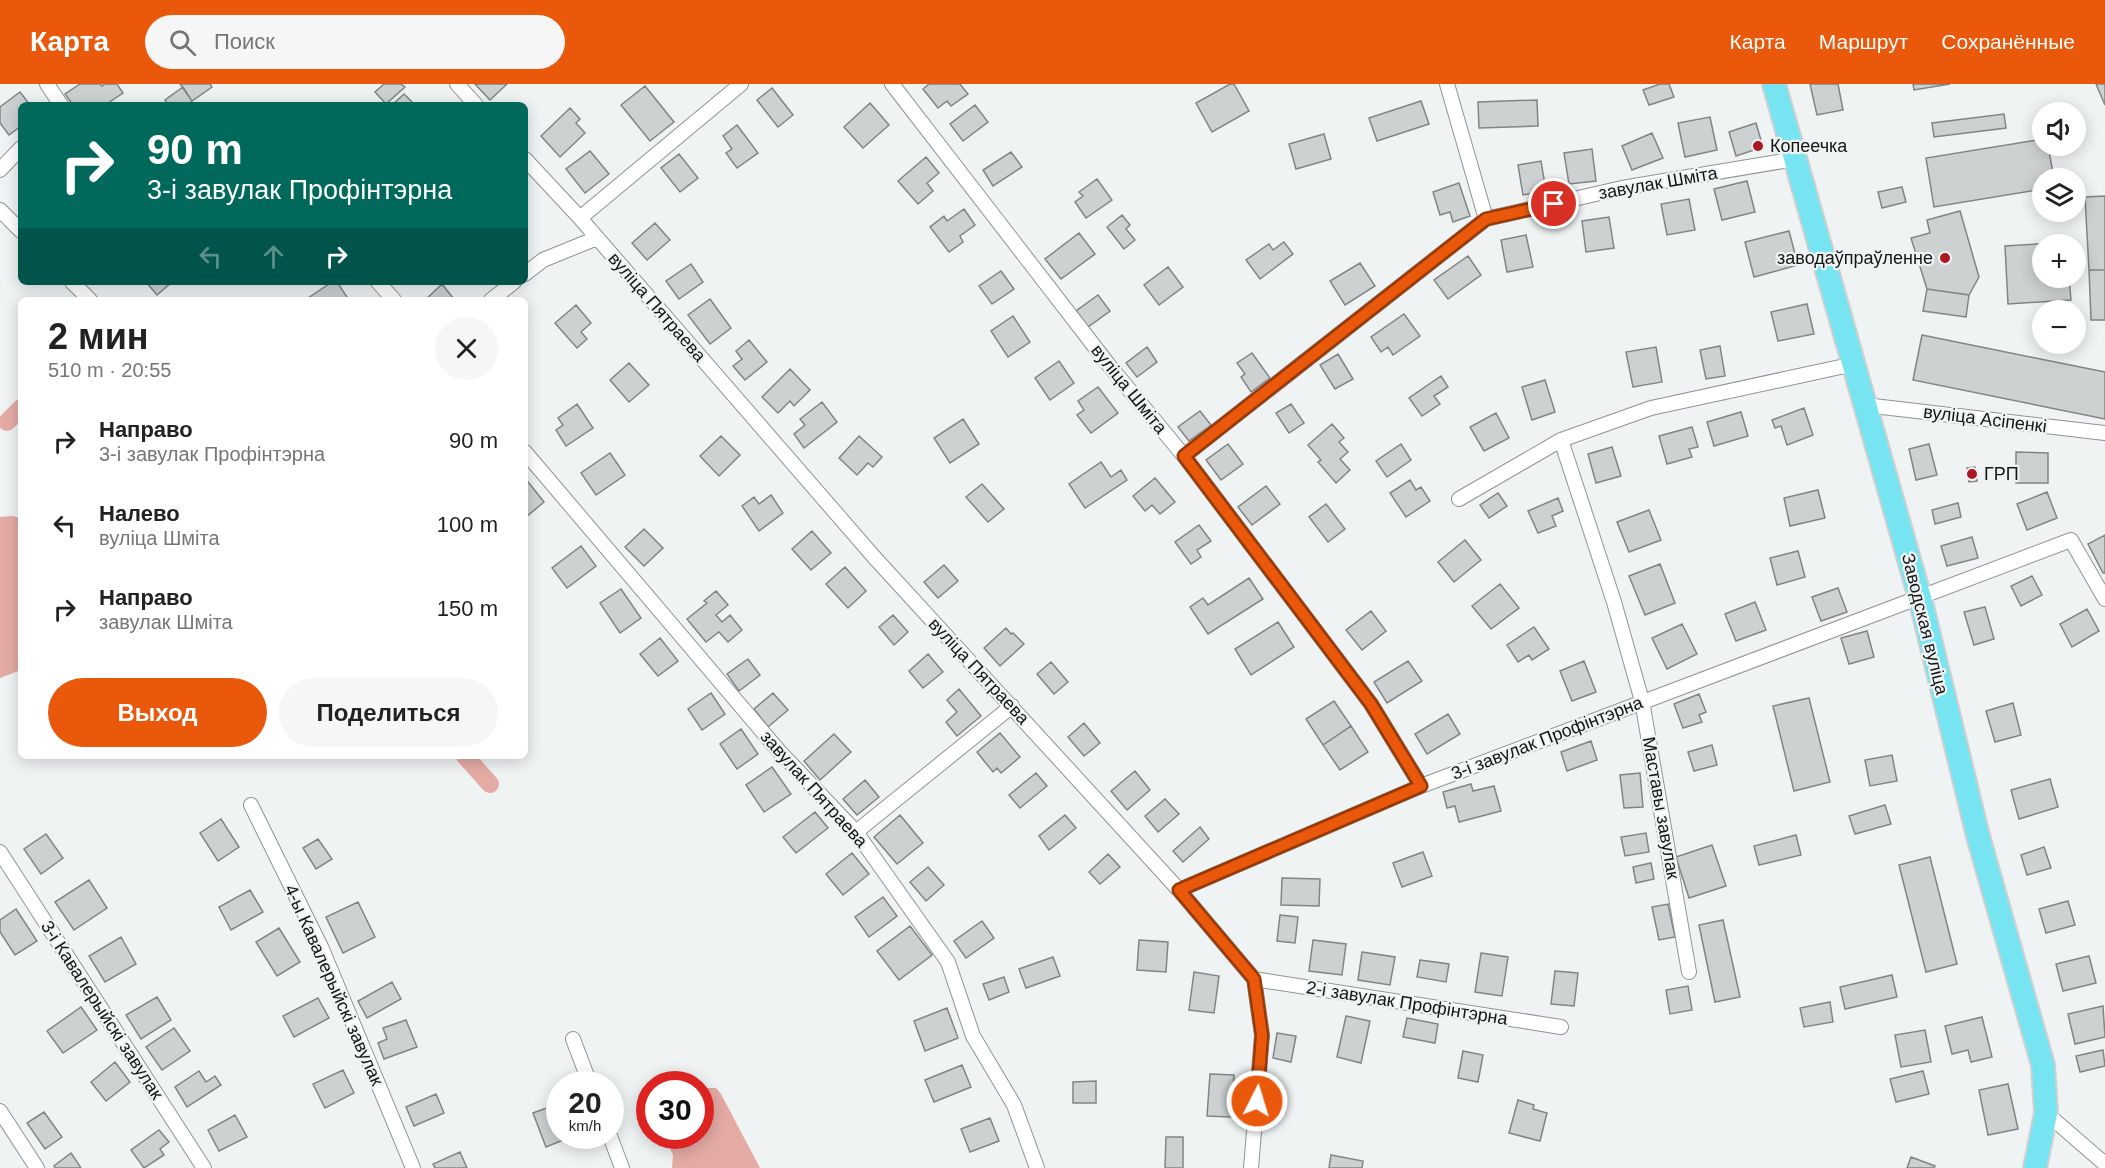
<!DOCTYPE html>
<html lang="ru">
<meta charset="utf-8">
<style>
:root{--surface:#fff;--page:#f6f6f6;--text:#222;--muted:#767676;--accent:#ea580c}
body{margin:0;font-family:Helvetica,sans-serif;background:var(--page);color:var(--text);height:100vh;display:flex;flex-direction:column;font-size:22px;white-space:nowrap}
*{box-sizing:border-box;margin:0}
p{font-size:20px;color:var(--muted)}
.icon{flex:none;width:33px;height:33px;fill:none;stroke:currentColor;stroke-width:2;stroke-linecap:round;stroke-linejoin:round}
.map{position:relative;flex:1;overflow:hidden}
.details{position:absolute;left:18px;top:213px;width:510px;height:462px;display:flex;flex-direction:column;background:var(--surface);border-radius:9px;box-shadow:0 3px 15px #0003}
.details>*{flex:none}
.top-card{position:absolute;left:18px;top:18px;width:510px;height:183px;border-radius:9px;box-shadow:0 3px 15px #0003;background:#00695c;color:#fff;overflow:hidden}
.buttons{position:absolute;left:2032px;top:18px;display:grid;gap:12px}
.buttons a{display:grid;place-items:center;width:54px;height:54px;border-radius:50%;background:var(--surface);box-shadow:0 3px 15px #0003;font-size:30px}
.speed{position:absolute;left:546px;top:987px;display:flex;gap:12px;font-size:30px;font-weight:700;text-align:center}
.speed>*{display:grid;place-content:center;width:78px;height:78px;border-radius:50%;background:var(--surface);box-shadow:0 3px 15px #0003;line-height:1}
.speed small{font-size:15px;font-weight:400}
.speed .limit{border:9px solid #d22;background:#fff;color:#111}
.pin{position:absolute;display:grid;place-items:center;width:51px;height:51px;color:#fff;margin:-26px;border:3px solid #fff;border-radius:50%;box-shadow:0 2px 6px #0007}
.me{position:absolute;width:66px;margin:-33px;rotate:5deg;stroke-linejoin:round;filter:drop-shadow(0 0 4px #0008)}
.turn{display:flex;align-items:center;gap:21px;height:126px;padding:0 30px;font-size:27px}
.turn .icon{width:78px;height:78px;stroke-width:2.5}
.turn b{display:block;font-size:42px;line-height:51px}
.lanes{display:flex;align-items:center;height:57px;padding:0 30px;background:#0003;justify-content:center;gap:30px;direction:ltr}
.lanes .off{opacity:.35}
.round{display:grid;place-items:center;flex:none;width:63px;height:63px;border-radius:32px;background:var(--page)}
.summary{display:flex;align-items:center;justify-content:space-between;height:102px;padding:0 30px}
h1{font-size:36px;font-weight:700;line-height:45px}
.button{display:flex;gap:12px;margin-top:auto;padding:12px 30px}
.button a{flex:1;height:69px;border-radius:36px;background:var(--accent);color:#fff;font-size:24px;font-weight:700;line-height:69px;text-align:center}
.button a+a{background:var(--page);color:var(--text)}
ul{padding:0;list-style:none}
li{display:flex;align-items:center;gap:18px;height:84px;padding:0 30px}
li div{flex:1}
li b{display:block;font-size:22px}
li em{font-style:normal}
header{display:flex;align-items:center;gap:36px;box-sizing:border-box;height:84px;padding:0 30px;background:var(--accent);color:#fff}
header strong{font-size:28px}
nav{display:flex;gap:33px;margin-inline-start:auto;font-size:21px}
.search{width:420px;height:54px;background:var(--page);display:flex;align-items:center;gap:15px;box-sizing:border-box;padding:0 21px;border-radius:33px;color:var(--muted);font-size:22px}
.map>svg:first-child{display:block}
.water{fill:#e4aba5}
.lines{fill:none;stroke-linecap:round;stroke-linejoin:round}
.canal{stroke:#e4aba5;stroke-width:18}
.building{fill:#cdd1d2;stroke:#818585;stroke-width:1.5}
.street-casing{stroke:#909394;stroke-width:16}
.primary-casing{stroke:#d0d0d0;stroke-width:26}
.street{stroke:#fff;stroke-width:14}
.primary{stroke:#76e5f1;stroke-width:22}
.route-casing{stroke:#983908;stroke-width:15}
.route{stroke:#ea580c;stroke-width:10}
.poi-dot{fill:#ac1821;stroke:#eff3f4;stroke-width:2}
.labels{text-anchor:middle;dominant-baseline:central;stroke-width:4.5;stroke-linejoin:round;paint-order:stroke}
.poi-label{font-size:18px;fill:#151616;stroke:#eff3f4;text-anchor:start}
.street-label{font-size:18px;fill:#151616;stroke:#eff3f4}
</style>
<header>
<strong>Карта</strong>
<div class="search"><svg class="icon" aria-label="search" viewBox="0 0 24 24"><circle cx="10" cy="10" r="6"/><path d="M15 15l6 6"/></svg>Поиск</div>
<nav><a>Карта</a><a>Маршрут</a><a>Сохранённые</a></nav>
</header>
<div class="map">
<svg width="2105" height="1084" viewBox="0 0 2105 1084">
<rect width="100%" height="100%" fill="#eff3f4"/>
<path class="water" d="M12 432 21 434V586L0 594V433Z
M708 1004H716L721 1010 760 1084H672L673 1071 665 1052H700L701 1007Z"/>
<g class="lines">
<path class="canal" d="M7 338 21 324
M465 672 490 700"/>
</g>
<path class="building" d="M80 0H100L102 2 105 0H117L123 9 105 21H73L65 10Z
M180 0H210L212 3 192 17Z
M384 0H401L405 3 386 20 375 8Z
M475 0H507L490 16Z
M929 0H960L968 10 951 22 947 17 938 24 923 5Z
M1230 0H1234L1249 27 1212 48 1196 19Z
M1660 0H1669L1674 13 1649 21 1643 6Z
M1810 0H1838L1843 26 1817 31Z
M1913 0H1950L1914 6Z
M2096 0H2105V21Z
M645 2 674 38 650 57 621 21Z
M183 3 192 17 187 21H168L165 16Z
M772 4 793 31 778 43 757 16Z
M20 8 30 21H21V42L9 51 0 39V23Z
M404 10 415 21H392Z
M1537 16 1538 42 1479 44 1478 18Z
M1421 17 1429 40 1377 57 1369 34Z
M870 19 889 41 863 64 844 43Z
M975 21 988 38 963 57 950 40Z
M570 24 580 35 576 39 585 49 560 73 541 52Z
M2004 30 2006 44 1934 53 1932 39Z
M1710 33 1717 66 1685 73 1678 39Z
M1756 39 1763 63 1736 72 1729 48Z
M737 41 758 69 737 84 726 69 732 65 723 52Z
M1652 49 1663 74 1632 86 1622 62Z
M1324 50 1331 75 1296 85 1289 60Z
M2043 55V62H2048L2054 94H2043V105L1934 123 1926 74Z
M1592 65 1596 97 1569 100 1564 69Z
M590 67 609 90 585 109 566 85Z
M1011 68 1022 83 993 102 983 86Z
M679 70 698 94 680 108 661 84Z
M926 73 939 89 927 99 933 107 918 120 898 97Z
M1541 77 1546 107 1523 111 1518 81Z
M1097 95 1112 116 1086 134 1075 118 1083 112 1079 108Z
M1747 97 1755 128 1722 136 1714 105Z
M1459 99 1470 132 1453 138 1450 128 1440 131 1433 108Z
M1902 103 1906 118 1882 124 1878 108Z
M2105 112V186H2089L2085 113Z
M1689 115 1695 146 1667 151 1661 120Z
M964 125 975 141 960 152 963 158 949 168 930 143 944 132 947 137Z
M1960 127 1979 193 1969 211 1927 205 1911 154 1930 149 1927 136Z
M1122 131 1130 141 1126 145 1135 156 1124 165 1107 143Z
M1609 133 1614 164 1586 168 1582 137Z
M655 139 670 156 647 176 632 159Z
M1789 147 1798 181 1754 193 1745 158Z
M1079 149 1095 170 1061 195 1045 175Z
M1526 151 1533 183 1507 188 1501 156Z
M1284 158 1293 170 1260 195 1246 176 1269 160 1273 166Z
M2067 158V160H2043V194H2069L2071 216 2008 220 2005 162Z
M1468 172 1481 191 1448 215 1434 196Z
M1360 179 1375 202 1345 221 1330 197Z
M691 180 703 198 679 215 666 197Z
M1168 183 1183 203 1159 221 1144 201Z
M2089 186H2105V236H2091Z
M1001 187 1014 205 992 220 979 202Z
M146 198H172L157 211Z
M332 198H337L349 216H310L308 214Z
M442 200 453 214 451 216H425Z
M1927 205 1969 211 1966 233 1923 227Z
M1098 211 1110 227 1088 243 1076 227Z
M710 215 731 244 710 260 688 231Z
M1807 220 1814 250 1778 257 1771 228Z
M576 221 591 239 581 248 587 255 577 264 555 239Z
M1404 230 1420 252 1393 271 1388 263 1381 268 1371 253Z
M1013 232 1030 258 1008 273 991 247Z
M1922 251 2105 288V335L1913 296Z
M749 256 767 278 745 296 733 282 742 275 736 267Z
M1720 262 1725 292 1706 295 1700 266Z
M1147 263 1157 278 1137 293 1126 279Z
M1656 263 1662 298 1633 303 1626 268Z
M1252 269 1270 294 1251 308 1241 293 1245 290 1237 279Z
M1338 270 1353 295 1335 305 1320 281Z
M1059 277 1074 299 1050 316 1035 294Z
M629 279 649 301 629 318 610 296Z
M790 285 810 306 794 322 790 317 778 329 762 313Z
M1441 292 1448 303 1434 312 1440 320 1422 332 1409 314Z
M1545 296 1555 328 1532 336 1522 303Z
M1098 303 1118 329 1091 349 1077 331 1084 326 1078 317Z
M822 318 837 338 804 364 794 350 805 341 800 335Z
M577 320 593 344 566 362 556 346 563 341 558 334Z
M1291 320 1304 339 1289 349 1276 329Z
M1804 324 1813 351 1787 361 1781 342 1775 344 1772 336Z
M1200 327 1211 341 1189 357 1178 343Z
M1741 328 1748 352 1714 362 1707 338Z
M1496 329 1509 354 1484 367 1470 343Z
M963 335 979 360 950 379 934 354Z
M1332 340 1344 354 1339 358 1348 368 1340 375 1350 386 1336 399 1318 378 1321 376 1308 361Z
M1692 343 1698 363 1689 365 1692 373 1667 380 1659 352Z
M721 352 740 371 719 392 700 372Z
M859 352 882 373 873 383 868 379 857 391 839 374Z
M1228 360 1243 380 1221 396 1206 376Z
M1401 360 1411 376 1387 393 1376 377Z
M1929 360 1937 391 1916 396 1909 365Z
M1612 363 1621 392 1596 399 1588 370Z
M2016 368 2048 369V399H2016Z
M610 369 625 391 596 411 581 389Z
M1101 378 1111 393 1121 386 1127 396 1085 424 1069 400Z
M1975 383 1977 397 1969 398 1967 384Z
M525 394 544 418 525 434Z
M1155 394 1175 418 1160 430 1152 421 1145 427 1133 412Z
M1410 396 1416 406 1421 403 1430 417 1406 433 1390 409Z
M982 400 1004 425 988 438 966 413Z
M1266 402 1280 420 1252 441 1238 423Z
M1818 406 1825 434 1790 442 1784 414Z
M2047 408 2057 434 2027 446 2017 420Z
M1498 409 1507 422 1489 434 1480 421Z
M771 411 783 429 759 447 742 422 754 413 759 420Z
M1558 414 1563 427 1552 432 1556 442 1538 449 1528 427Z
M1958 419 1961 433 1935 440 1932 426Z
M1326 420 1345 445 1328 458 1309 433Z
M1649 426 1661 456 1629 468 1617 438Z
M1199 441 1211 457 1197 466 1201 473 1191 480 1175 458Z
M644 445 663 464 644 482 625 463Z
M812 447 831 469 811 486 792 465Z
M2105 451V489H2103L2088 460Z
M1972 453 1978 474 1947 482 1941 462Z
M1465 456 1481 476 1454 498 1438 478Z
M581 462 596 482 567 504 552 484Z
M1798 467 1805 493 1777 501 1770 474Z
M1660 480 1675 519 1645 531 1629 492Z
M944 481 958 497 938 514 924 498Z
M845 483 866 507 848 524 826 500Z
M2032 492 2042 511 2021 522 2011 502Z
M1249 494 1263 515 1208 550 1190 523 1203 514 1208 521Z
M1500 500 1519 524 1491 545 1472 522Z
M1838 504 1847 528 1821 537 1812 513Z
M621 505 641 534 620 549 600 519Z
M716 507 728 521 716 531 722 538 730 531 742 546 728 558 719 548 706 558 687 535 707 519 704 517Z
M1755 518 1766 546 1736 557 1725 530Z
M1985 523 1994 555 1974 561 1964 528Z
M2087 525 2099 547 2072 563 2060 540Z
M1371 527 1386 547 1362 566 1346 546Z
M893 531 908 548 894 561 879 543Z
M1278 538 1294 563 1251 591 1235 565Z
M1682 540 1697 570 1667 585 1652 554Z
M1534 543 1549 565 1532 576 1529 571 1518 578 1507 561Z
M1006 544 1011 550 1013 549 1024 560 1000 582 984 564Z
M1867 547 1874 573 1849 580 1841 554Z
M660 554 678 577 658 592 640 570Z
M928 570 943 588 923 604 909 587Z
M748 575 760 591 739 607 727 590Z
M1408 577 1422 597 1387 619 1374 598Z
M1584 577 1596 608 1572 617 1560 587Z
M1051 578 1068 598 1054 610 1037 590Z
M959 605 981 632 957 652 946 638 957 628 947 616Z
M711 609 725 630 702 646 688 625Z
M773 609 788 626 768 643 754 625Z
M1699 610 1706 628 1699 631 1702 638 1683 644 1674 620Z
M1809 614 1830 698 1794 707 1773 622Z
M1334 617 1351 642 1323 661 1306 635Z
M2013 619 2021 651 1995 658 1986 627Z
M1448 630 1460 650 1427 670 1415 650Z
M1084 639 1100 659 1084 672 1068 653Z
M1351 642 1368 668 1340 686 1323 661Z
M741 645 758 670 737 685 720 660Z
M1000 649 1020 673 1001 689 997 684 993 688 977 668Z
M834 650 851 668 820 696 804 677Z
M1591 657 1597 676 1567 687 1561 668Z
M1712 661 1717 681 1694 687 1688 668Z
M1892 671 1897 697 1870 702 1865 676Z
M772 683 791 710 764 728 746 701Z
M1135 687 1150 706 1127 726 1111 707Z
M1036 689 1047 702 1020 724 1009 711Z
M1640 689 1643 723 1624 724 1620 691Z
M2050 695 2058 723 2019 735 2011 706Z
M865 696 879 713 857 731 843 715Z
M1471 700 1473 707 1494 702 1501 727 1459 738 1455 722 1447 724 1443 708Z
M1165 715 1179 730 1158 748 1145 732Z
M1885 721 1891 740 1855 750 1849 732Z
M815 728 828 744 796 769 783 753Z
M900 731 923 759 897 780 874 753Z
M1065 731 1076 744 1049 766 1039 752Z
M221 735 239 763 218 777 200 749Z
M1200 743 1209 755 1183 778 1173 767Z
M1646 749 1649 768 1625 772 1621 753Z
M46 750 63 774 41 790 24 765Z
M1796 751 1801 771 1759 781 1754 762Z
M318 755 332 775 316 785 303 764Z
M1712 761 1726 802 1689 814 1676 773Z
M2044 763 2051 784 2027 791 2021 771Z
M1423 768 1432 792 1402 803 1393 779Z
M852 769 869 790 843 811 826 790Z
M1108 770 1120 783 1100 800 1089 788Z
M1930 773 1957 880 1926 888 1899 781Z
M1651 779 1654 795 1636 799 1633 783Z
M928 783 944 801 926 817 910 798Z
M1282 794 1320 795 1319 822 1281 821Z
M89 796 107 824 74 846 55 818Z
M250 806 263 828 231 846 219 823Z
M883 813 897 832 869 853 855 833Z
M2068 817 2075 841 2046 849 2039 825Z
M358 818 375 853 343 869 326 833Z
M1668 820 1675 853 1659 856 1652 823Z
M16 825 37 857 15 871 0 848V836Z
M1280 831 1298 833 1295 859 1277 857Z
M1723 836 1740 913 1715 918 1699 841Z
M982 837 994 854 966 874 954 857Z
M910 842 932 871 899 896 877 867Z
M279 844 300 878 277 892 256 858Z
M121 853 136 880 105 898 89 872Z
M1139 856 1168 858 1166 888 1137 886Z
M1313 856 1346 860 1342 891 1309 887Z
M1362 868 1395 873 1390 901 1358 896Z
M1481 869 1508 873 1502 912 1475 908Z
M2089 872 2096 899 2063 907 2056 880Z
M1053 873 1060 892 1026 904 1019 885Z
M1420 876 1449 880 1446 898 1417 893Z
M1555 887 1578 889 1574 922 1551 920Z
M1194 888 1219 892 1214 929 1189 926Z
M1892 891 1897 913 1845 925 1840 903Z
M1004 893 1009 908 989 916 983 900Z
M392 898 401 915 367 934 358 917Z
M1688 902 1692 926 1670 930 1666 906Z
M157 913 171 936 141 955 126 931Z
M318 914 329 934 294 953 283 932Z
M1830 918 1833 938 1804 943 1800 924Z
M2103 922 2105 953 2075 960 2068 930Z
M81 923 97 946 63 969 47 947Z
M947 924 958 954 925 967 914 937Z
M1346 932 1370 937 1361 979 1337 973Z
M1982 933 1992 973 1971 978 1968 966 1952 970 1945 942Z
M1407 934 1438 940 1435 959 1403 953Z
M406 936 417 963 384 975 378 959 387 955 383 944Z
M174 944 190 967 162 986 146 963Z
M1925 946 1931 978 1901 983 1895 951Z
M1277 949 1296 952 1291 978 1273 974Z
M2103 966 2105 982 2080 988 2076 972Z
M1463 967 1483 971 1478 998 1458 994Z
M115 978 130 998 106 1017 91 998Z
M962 981 971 1003 934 1018 925 996Z
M343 986 354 1009 325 1024 313 1000Z
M199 987 206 998 215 992 221 1001 187 1023 175 1003Z
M1923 987 1929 1010 1896 1018 1890 995Z
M1210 990 1234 991 1231 1033 1207 1032Z
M1096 997V1019H1073V998Z
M2008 1000 2018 1045 1988 1051 1979 1006Z
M436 1010 444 1029 414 1042 406 1023Z
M1518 1016 1534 1021 1533 1025 1547 1029 1540 1057 1509 1049Z
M560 1019V1052H573L546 1063 533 1029Z
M44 1028 62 1053 45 1065 27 1039Z
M235 1031 247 1053 219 1067 208 1046Z
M990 1034 999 1057 970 1068 961 1045Z
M159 1046 169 1058 160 1065 164 1071 144 1084 131 1066Z
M1166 1053H1183V1084H1165Z
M460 1068 467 1084H435L433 1080Z
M71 1069 81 1084H55L54 1082Z
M1331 1071 1363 1077 1362 1084H1329Z
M1911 1073 1935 1082 1934 1084H1907Z"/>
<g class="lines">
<defs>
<path id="street" d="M47 0 61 21
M457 0 476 21
M892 0 1108 280 1184 372 1371 620 1421 702
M1447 0 1486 135
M525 75 580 134 874 473 1179 806 1254 895 1262 951 1251 1084
M0 86 21 64
M0 126 21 147
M580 134 741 0
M525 190 543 176 597 154
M72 198 90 216
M378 198 394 216
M491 216 514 198
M1865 321 2105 349
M1561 356 1614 518 1642 617 1689 888
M525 368 779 667 856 748 948 878 973 952 1014 1021 1037 1084
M1184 372 1486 135 1622 104 1795 75
M1459 415 1561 356 1651 324 1854 280
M251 721 322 865 413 1084
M856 748 1012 622
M0 768 204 1084
M1179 806 1421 702 2071 456 2105 515
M1254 895 1561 943
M573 955 590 1000
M0 1027 37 1084
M2046 1029 2105 1080
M610 1052 622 1084"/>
<path id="primary" d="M1774 0 1920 514 1978 752 2043 981 2046 1029 2035 1084"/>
</defs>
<use href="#street" class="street-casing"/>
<use href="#primary" class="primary-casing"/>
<use href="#street" class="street"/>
<use href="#primary" class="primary"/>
</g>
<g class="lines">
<defs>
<path id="route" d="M1257 1017 1262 951 1254 895 1179 806 1421 702 1371 620 1184 372 1486 135 1554 120"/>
</defs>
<use href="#route" class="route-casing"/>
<use href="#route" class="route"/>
</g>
<g class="poi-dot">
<circle cx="1758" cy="62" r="6"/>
<circle cx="1945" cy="174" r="6"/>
<circle cx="1972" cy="390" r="6"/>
</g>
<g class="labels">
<g class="poi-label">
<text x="1770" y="62">Копеечка</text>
<text x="1933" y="174" text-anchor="end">заводаўпраўленне</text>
<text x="1984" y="390">ГРП</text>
</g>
<g class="street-label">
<text transform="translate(1658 99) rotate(-10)">завулак Шміта</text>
<text transform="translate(657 223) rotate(49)">вуліца Пятраева</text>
<text transform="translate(1129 305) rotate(51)">вуліца Шміта</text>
<text transform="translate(1985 335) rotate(7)">вуліца Асіпенкі</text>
<text transform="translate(1925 540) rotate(76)">Заводская вуліца</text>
<text transform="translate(979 587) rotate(47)">вуліца Пятраева</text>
<text transform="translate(1547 654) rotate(-21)">3-і завулак Профінтэрна</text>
<text transform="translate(814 705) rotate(48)">завулак Пятраева</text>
<text transform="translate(1661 724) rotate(80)">Маставы завулак</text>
<text transform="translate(334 901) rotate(66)">4-ы Кавалерыйскі завулак</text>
<text transform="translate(1407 919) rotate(9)">2-і завулак Профінтэрна</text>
<text transform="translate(102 926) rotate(57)">3-і Кавалерыйскі завулак</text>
</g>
</g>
</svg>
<div class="buttons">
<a><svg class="icon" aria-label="sound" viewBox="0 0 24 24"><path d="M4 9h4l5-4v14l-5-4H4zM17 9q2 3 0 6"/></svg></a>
<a><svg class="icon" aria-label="layers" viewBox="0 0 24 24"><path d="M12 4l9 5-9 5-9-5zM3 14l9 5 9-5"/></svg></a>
<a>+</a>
<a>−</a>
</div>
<div class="speed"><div>20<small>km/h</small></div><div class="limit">30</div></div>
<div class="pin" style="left:1554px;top:120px;background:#d93025"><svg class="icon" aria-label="arrive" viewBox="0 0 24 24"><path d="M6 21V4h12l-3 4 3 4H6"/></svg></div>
<svg class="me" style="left:1257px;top:1017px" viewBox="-20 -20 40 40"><circle r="17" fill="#ea580c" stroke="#fff" stroke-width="3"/><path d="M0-11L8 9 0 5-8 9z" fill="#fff"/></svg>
<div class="top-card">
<div class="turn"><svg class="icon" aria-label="right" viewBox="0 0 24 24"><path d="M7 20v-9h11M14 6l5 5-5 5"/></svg><div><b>90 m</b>3-і завулак Профінтэрна</div></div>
<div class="lanes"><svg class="icon off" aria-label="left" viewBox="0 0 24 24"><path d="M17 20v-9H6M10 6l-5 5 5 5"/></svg><svg class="icon off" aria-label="ahead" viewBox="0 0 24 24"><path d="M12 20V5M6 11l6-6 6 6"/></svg><svg class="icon" aria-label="right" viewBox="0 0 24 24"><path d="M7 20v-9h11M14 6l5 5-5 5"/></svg></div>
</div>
<section class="details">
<div class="summary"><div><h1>2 мин</h1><p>510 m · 20:55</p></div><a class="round"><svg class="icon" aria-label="close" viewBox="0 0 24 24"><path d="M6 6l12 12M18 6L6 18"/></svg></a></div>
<ul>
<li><svg class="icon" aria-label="right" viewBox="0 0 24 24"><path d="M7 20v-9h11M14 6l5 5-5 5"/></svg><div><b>Направо</b><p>3-і завулак Профінтэрна</p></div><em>90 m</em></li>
<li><svg class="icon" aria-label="left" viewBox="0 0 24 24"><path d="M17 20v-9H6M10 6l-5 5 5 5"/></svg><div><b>Налево</b><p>вуліца Шміта</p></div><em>100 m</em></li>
<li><svg class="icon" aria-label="right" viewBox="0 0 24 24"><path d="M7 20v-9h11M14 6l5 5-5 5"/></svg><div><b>Направо</b><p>завулак Шміта</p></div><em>150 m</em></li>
</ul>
<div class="button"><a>Выход</a><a>Поделиться</a></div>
</section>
</div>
